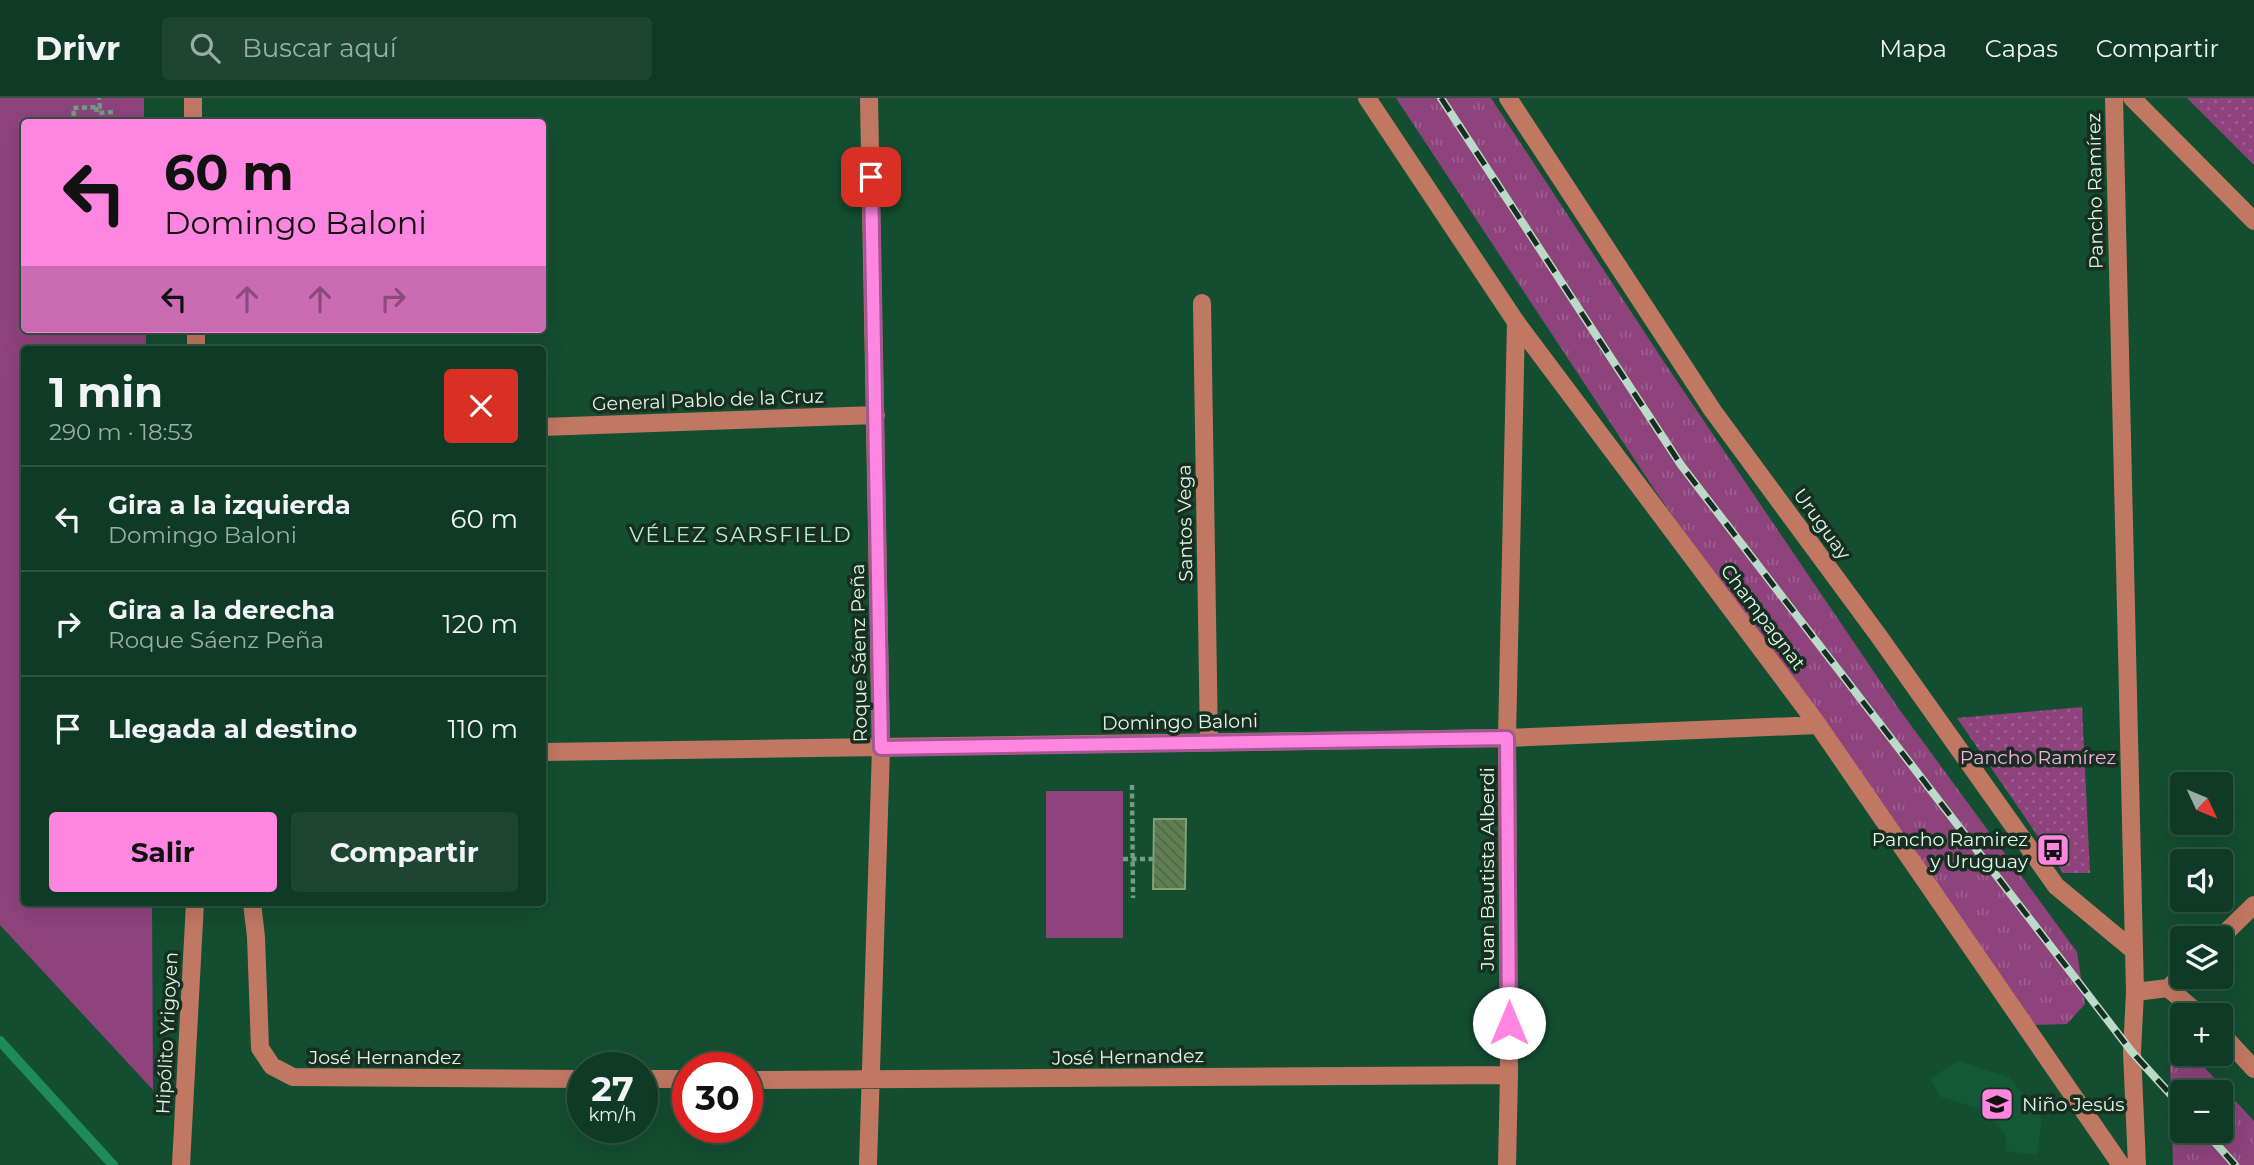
<!DOCTYPE html>
<html lang="es">
<meta charset="utf-8">
<style>
:root{--surface:#0f3a25;--page:#1d4532;--text:#f1f3f6;--muted:#9bada7;--line:#2f5442;--accent:#fe86e0}
body{margin:0;font-family:Montserrat,sans-serif;background:var(--page);color:var(--text);height:100vh;display:flex;flex-direction:column;font-size:26px;white-space:nowrap}
*{box-sizing:border-box;margin:0}
p{font-size:23px;color:var(--muted)}
.icon{flex:none;width:38px;height:38px;fill:none;stroke:currentColor;stroke-width:2;stroke-linecap:round;stroke-linejoin:round}
.map{position:relative;flex:1;overflow:hidden}
.drawer{position:absolute;left:21px;top:248px;width:525px;height:560px;display:flex;flex-direction:column;background:var(--surface);border-radius:7px;box-shadow:0 7px 28px #0002,0 0 0 2px var(--line)}
.drawer>*{flex:none}
.hud{position:absolute;left:21px;top:21px;width:525px;height:214px;border-radius:7px;box-shadow:0 7px 28px #0002,0 0 0 2px var(--line);background:#fe86e0;color:#111;overflow:hidden}
.needle{width:46px;rotate:134deg}
.controls{position:absolute;left:2170px;top:674px;display:grid;gap:14px}
.controls a{display:grid;place-items:center;width:63px;height:63px;border-radius:7px;background:var(--surface);box-shadow:0 7px 28px #0002,0 0 0 2px var(--line);font-size:35px}
.speed{position:absolute;left:567px;top:954px;display:flex;gap:14px;font-size:35px;font-weight:700;text-align:center}
.speed>*{display:grid;place-content:center;width:91px;height:91px;border-radius:50%;background:var(--surface);box-shadow:0 7px 28px #0002,0 0 0 2px var(--line);line-height:1}
.speed small{font-size:18px;font-weight:400}
.speed .limit{border:10px solid #d22;background:#fff;color:#111}
.pin{position:absolute;display:grid;place-items:center;width:60px;height:60px;color:#fff;margin:-30px;border-radius:14px;box-shadow:0 4px 10px #0006}
.me{position:absolute;width:77px;margin:-38px;rotate:0deg;stroke-linejoin:round;filter:drop-shadow(0 0 5px #0008)}
.turn{display:flex;align-items:center;gap:24px;height:147px;padding:0 28px;font-size:32px}
.turn .icon{width:91px;height:91px;stroke-width:2.5}
.turn b{display:block;font-size:49px;line-height:60px}
.lanes{display:flex;align-items:center;height:66px;padding:0 28px;background:#0003;justify-content:center;gap:35px;direction:ltr}
.lanes .off{opacity:.35}
.round{display:grid;place-items:center;flex:none;width:74px;height:74px;border-radius:7px;background:var(--page)}
.head{display:flex;align-items:center;justify-content:space-between;height:119px;padding:0 28px}
h1{font-size:42px;font-weight:700;line-height:52px}
.primary-button{display:flex;gap:14px;margin-top:auto;padding:14px 28px}
.primary-button a{flex:1;height:80px;border-radius:7px;background:var(--accent);color:#111;font-size:28px;font-weight:700;line-height:80px;text-align:center}
.primary-button a+a{background:var(--page);color:var(--text)}
ul{padding:0;list-style:none}
li{display:flex;align-items:center;gap:21px;height:105px;padding:0 28px;border-top:2px solid var(--line)}
li div{flex:1}
li b{display:block;font-size:26px}
li em{font-style:normal}
header{display:flex;align-items:center;gap:42px;box-sizing:border-box;height:98px;padding:0 35px;background:var(--surface);border-bottom:2px solid var(--line)}
header strong{font-size:33px}
nav{display:flex;gap:38px;margin-inline-start:auto;font-size:24px}
.search{width:490px;height:63px;background:var(--page);display:flex;align-items:center;gap:18px;box-sizing:border-box;padding:0 24px;border-radius:7px;color:var(--muted);font-size:26px}
.map>svg:first-child{display:block}
.built{fill:#145937}
.grass{fill:url(#grass-tufts);fill-rule:evenodd}
.park{fill:url(#park-dots)}
.garden{fill:#8e437c}
.lines{fill:none;stroke-linecap:round;stroke-linejoin:round}
.stream{stroke:#1e8b58;stroke-width:10}
.building{fill:url(#building-back-hatch);stroke:#80a273;stroke-width:2}
.path{stroke:#719d85;stroke-width:4.5;stroke-dasharray:5 3.5;stroke-linecap:butt}
.minor{stroke:#c17863;stroke-width:18}
.rail-casing{stroke:#badbc7;stroke-width:8}
.rail{stroke:#172e21;stroke-width:5;stroke-dasharray:16;stroke-linecap:butt}
.route-casing{stroke:#a55792;stroke-width:18}
.route{stroke:#fe86e0;stroke-width:12}
.labels{text-anchor:middle;dominant-baseline:central;stroke-width:7;stroke-linejoin:round;paint-order:stroke}
.street-label{font-size:19px;fill:#ddf9e7;stroke:#172e21}
.park-label{font-size:19px;fill:#fbb0e6;stroke:#172e21}
.poi-label{font-size:19px;fill:#ddf9e7;stroke:#172e21;text-anchor:end}
.neighbourhood-label{font-size:21px;letter-spacing:2px;fill:#b6f1cd;stroke:#172e21}
</style>
<header>
<strong>Drivr</strong>
<div class="search"><svg class="icon" aria-label="search" viewBox="0 0 24 24"><circle cx="10" cy="10" r="6"/><path d="M15 15l6 6"/></svg>Buscar aquí</div>
<nav><a>Mapa</a><a>Capas</a><a>Compartir</a></nav>
</header>
<div class="map">
<svg width="2254" height="1067" viewBox="0 0 2254 1067">
<defs>
<pattern id="grass-tufts" width="24" height="20" patternUnits="userSpaceOnUse" patternTransform="scale(1.75)"><rect width="24" height="20" fill="#8e437c"/><path d="M3 7l-1-3M5 7V3M7 7l1-3M15 17l-1-3M17 17v-4M19 17l1-3" fill="none" stroke="#9d5f8f"/></pattern>
<pattern id="park-dots" width="8" height="8" patternUnits="userSpaceOnUse" patternTransform="scale(1.75)"><rect width="8" height="8" fill="#8e437c"/><path d="M2 2h.1M6 6h.1" fill="none" stroke="#9d5f8f" stroke-width="1.8" stroke-linecap="round"/></pattern>
<pattern id="building-back-hatch" width="6" height="6" patternUnits="userSpaceOnUse" patternTransform="scale(1.75)"><rect width="6" height="6" fill="#5e7f52"/><path d="M-1 5l2 2M0 0l6 6M5-1l2 2" fill="none" stroke="#50654c"/></pattern>
</defs>
<rect width="100%" height="100%" fill="#144e31"/>
<path class="built" d="M1957 963 2009 979 2042 1021 2037 1057 2006 1053V1038L1987 1013 1941 999 1930 981Z"/>
<path class="grass" d="M1396 0H1491L1666 267 1899 611 2077 854 2085 906 2067 926 2035 927 1855 680 1656 394Z
M2169 931 2182 945V956H2192L2254 1023V1067H2173ZM2182 994H2221V1032H2182Z"/>
<path class="park" d="M2187 0H2254V67Z
M2082 609 2090 775H2063L1957 620Z"/>
<path class="garden" d="M0 0H144V24H24V231H146V252H24V805H152L153 992 0 827Z
M1046 693H1123V840H1046Z"/>
<g class="lines">
<path class="stream" d="M0 943 113 1067"/>
</g>
<path class="building" d="M1154 721H1186L1185 791H1153Z"/>
<g class="lines">
<path class="path" d="M96 9 97 15 113 14 112 11
M74 18 73 10 100 9 99 0
M1132 687 1133 800
M1123 761H1153"/>
<path class="minor" d="M193 0V24
M1367 0 1516 224 1818 627 2121 1067
M1508 0 1713 313 1878 537 2056 788 2133 852
M2114 0 2135 894 2132 954 2137 1067
M2132 0 2254 123
M1202 205 1209 645
M196 231V252
M542 329 876 317
M542 654 1507 640 1818 627
M252 805 256 839 260 950 272 968 293 979 583 981
M2220 840 2254 807
M2168 890 2200 917
M2135 894 2168 890 2182 877
M2221 935 2254 971
M642 981H688
M747 982 1509 977
M181 1067 195 805
M868 1067 881 650 869 0
M1507 1067 1509 977 1507 640 1516 224"/>
<defs>
<path id="rail" d="M1441 0 1681 367 2132 954 2182 1009
M2204 1032 2235 1067"/>
</defs>
<use href="#rail" class="rail-casing"/>
<use href="#rail" class="rail"/>
</g>
<g class="lines">
<defs>
<path id="route" d="M871 79 881 650 1507 640 1509 925"/>
</defs>
<use href="#route" class="route-casing"/>
<use href="#route" class="route"/>
</g>
<defs>
<symbol id="bus-square" viewBox="-11 -11 22 22"><rect x="-9" y="-9" width="18" height="18" rx="4" fill="#fe86e0" stroke="#172e21"/><path d="M-5-6H5V4H4V6H2V4H-2V6H-4V4H-5ZM-3.5-4V0h7V-4ZM-3.5 1.2v1.5H-2V1.2ZM2 1.2v1.5H3.5V1.2Z" fill="#111"/></symbol>
<symbol id="school-square" viewBox="-11 -11 22 22"><rect x="-9" y="-9" width="18" height="18" rx="4" fill="#fe86e0" stroke="#172e21"/><path d="M0-5L7-2L0 1L-7-2ZM-4 1L0 2.5L4 1V4Q0 6-4 4Z" fill="#111"/></symbol>
</defs>
<g fill-rule="evenodd">
<use href="#bus-square" x="2034" y="733" width="38" height="38"/>
<use href="#school-square" x="1978" y="987" width="38" height="38"/>
</g>
<g class="labels">
<g class="street-label">
<text transform="translate(2095 93) rotate(-91)">Pancho Ramírez</text>
<text transform="translate(708 302) rotate(-2)">General Pablo de la Cruz</text>
<text transform="translate(1185 425) rotate(-91)">Santos Vega</text>
<text transform="translate(1822 426) rotate(54)">Uruguay</text>
<text transform="translate(1763 519) rotate(53)">Champagnat</text>
<text transform="translate(859 555) rotate(-91)">Roque Sáenz Peña</text>
<text transform="translate(1180 624) rotate(-1)">Domingo Baloni</text>
<text transform="translate(1487 771) rotate(-90)">Juan Bautista Alberdi</text>
<text transform="translate(167 935) rotate(-87)">Hipólito Yrigoyen</text>
<text x="385" y="959">José Hernandez</text>
<text transform="translate(1128 959) rotate(-1)">José Hernandez</text>
</g>
<g class="park-label">
<text x="2038" y="659">Pancho Ramírez</text>
</g>
<g class="poi-label">
<text x="2028" y="741">Pancho Ramirez<tspan x="2028" dy="22">y Uruguay</tspan></text>
<text x="2022" y="1006" text-anchor="start">Niño Jesús</text>
</g>
<g class="neighbourhood-label">
<text x="741" y="436">VÉLEZ SARSFIELD</text>
</g>
</g>
</svg>
<div class="controls">
<a><svg class="needle" viewBox="-14 -14 28 28"><path d="M0-13l5 13h-10z" fill="#e53935"/><path d="M0 13l5-13h-10z" fill="#9bada7"/></svg></a>
<a><svg class="icon" aria-label="sound" viewBox="0 0 24 24"><path d="M4 9h4l5-4v14l-5-4H4zM17 9q2 3 0 6"/></svg></a>
<a><svg class="icon" aria-label="layers" viewBox="0 0 24 24"><path d="M12 4l9 5-9 5-9-5zM3 14l9 5 9-5"/></svg></a>
<a>+</a>
<a>−</a>
</div>
<div class="speed"><div>27<small>km/h</small></div><div class="limit">30</div></div>
<div class="pin" style="left:871px;top:79px;background:#d93025"><svg class="icon" aria-label="arrive" viewBox="0 0 24 24"><path d="M6 21V4h12l-3 4 3 4H6"/></svg></div>
<svg class="me" style="left:1509px;top:925px" viewBox="-20 -20 40 40"><circle r="19" fill="#fff"/><path d="M0-13L10 11 0 6-10 11z" fill="#fe86e0"/></svg>
<div class="hud">
<div class="turn"><svg class="icon" aria-label="left" viewBox="0 0 24 24"><path d="M17 20v-9H6M10 6l-5 5 5 5"/></svg><div><b>60 m</b>Domingo Baloni</div></div>
<div class="lanes"><svg class="icon" aria-label="left" viewBox="0 0 24 24"><path d="M17 20v-9H6M10 6l-5 5 5 5"/></svg><svg class="icon off" aria-label="ahead" viewBox="0 0 24 24"><path d="M12 20V5M6 11l6-6 6 6"/></svg><svg class="icon off" aria-label="ahead" viewBox="0 0 24 24"><path d="M12 20V5M6 11l6-6 6 6"/></svg><svg class="icon off" aria-label="right" viewBox="0 0 24 24"><path d="M7 20v-9h11M14 6l5 5-5 5"/></svg></div>
</div>
<section class="drawer">
<div class="head"><div><h1>1 min</h1><p>290 m · 18:53</p></div><a class="round" style="background:#d93025;color:#fff"><svg class="icon" aria-label="close" viewBox="0 0 24 24"><path d="M6 6l12 12M18 6L6 18"/></svg></a></div>
<ul>
<li><svg class="icon" aria-label="left" viewBox="0 0 24 24"><path d="M17 20v-9H6M10 6l-5 5 5 5"/></svg><div><b>Gira a la izquierda</b><p>Domingo Baloni</p></div><em>60 m</em></li>
<li><svg class="icon" aria-label="right" viewBox="0 0 24 24"><path d="M7 20v-9h11M14 6l5 5-5 5"/></svg><div><b>Gira a la derecha</b><p>Roque Sáenz Peña</p></div><em>120 m</em></li>
<li><svg class="icon" aria-label="arrive" viewBox="0 0 24 24"><path d="M6 21V4h12l-3 4 3 4H6"/></svg><div><b>Llegada al destino</b></div><em>110 m</em></li>
</ul>
<div class="primary-button"><a>Salir</a><a>Compartir</a></div>
</section>
</div>
